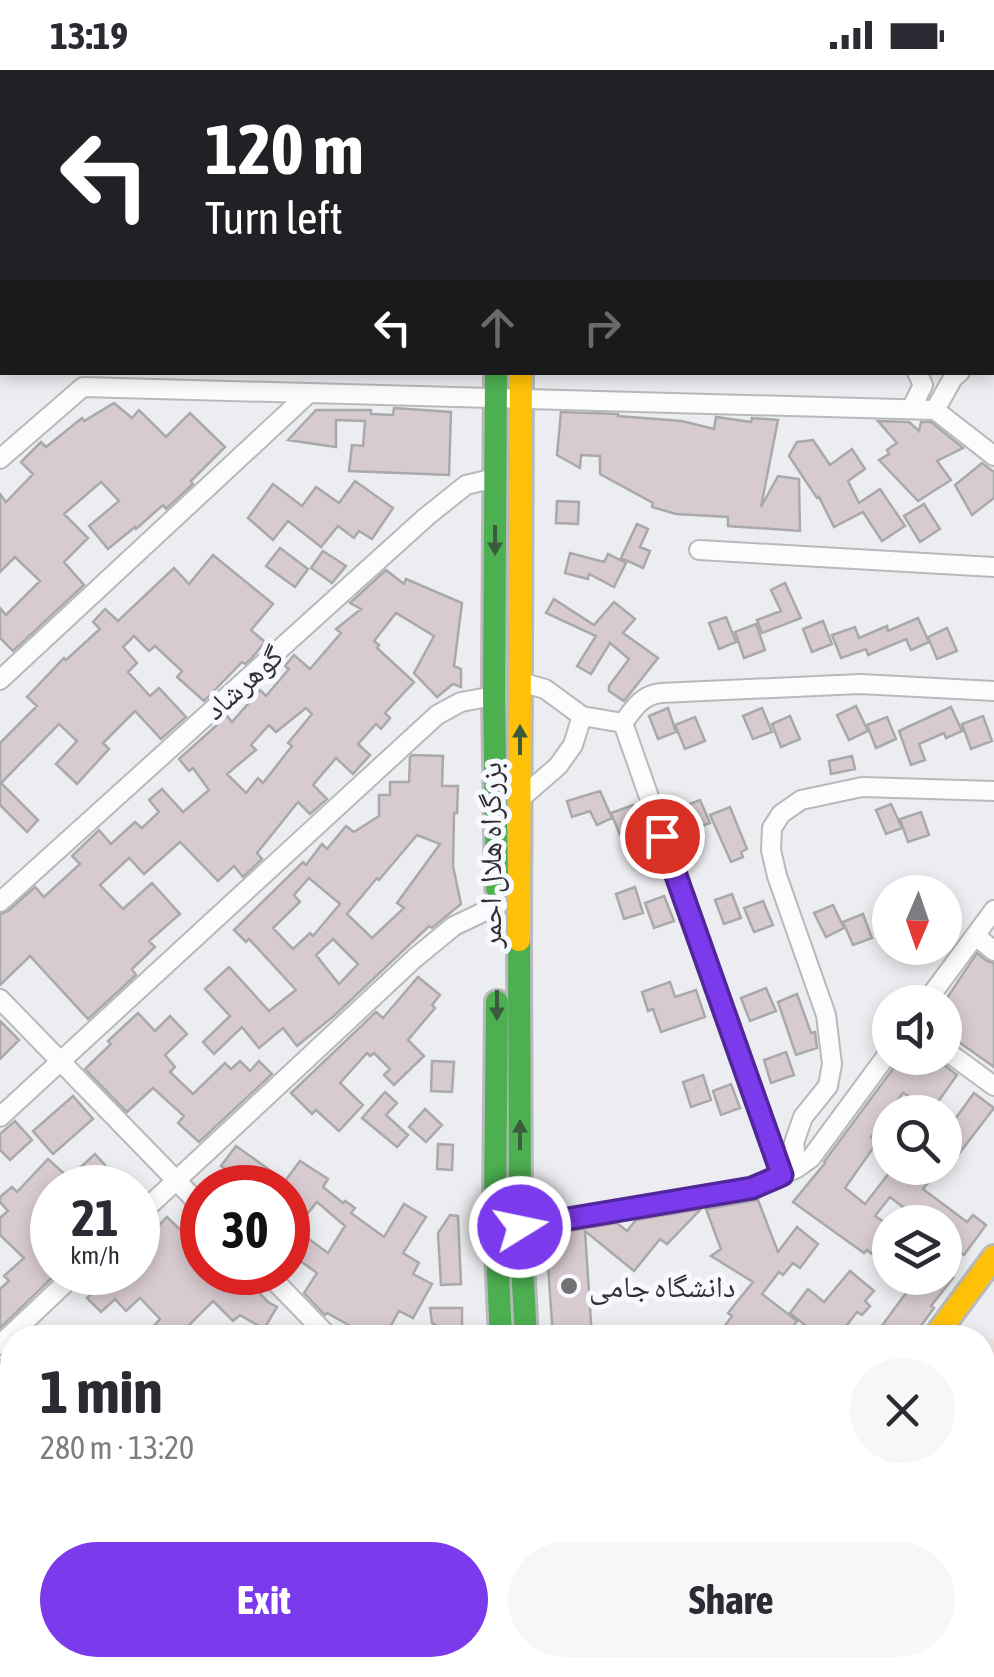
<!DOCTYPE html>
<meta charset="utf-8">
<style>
:root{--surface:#fff;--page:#f7f7f7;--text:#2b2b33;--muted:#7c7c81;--accent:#7c3aed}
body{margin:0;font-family:"Asap Condensed","Noto Naskh Arabic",sans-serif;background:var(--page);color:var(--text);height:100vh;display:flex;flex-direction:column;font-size:38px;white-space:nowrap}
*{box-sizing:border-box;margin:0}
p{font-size:32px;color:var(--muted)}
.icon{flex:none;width:55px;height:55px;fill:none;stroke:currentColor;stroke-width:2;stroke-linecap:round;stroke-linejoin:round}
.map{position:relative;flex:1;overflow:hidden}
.details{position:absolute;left:0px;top:1255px;width:995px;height:352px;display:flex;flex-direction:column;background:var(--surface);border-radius:40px 40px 0 0;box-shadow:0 5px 15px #0003}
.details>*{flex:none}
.hud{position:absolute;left:0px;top:0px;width:995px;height:305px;box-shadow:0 5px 15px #0003;background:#202124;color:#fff;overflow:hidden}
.needle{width:65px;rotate:182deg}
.buttons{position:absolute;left:872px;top:805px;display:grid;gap:20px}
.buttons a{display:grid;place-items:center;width:90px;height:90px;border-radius:50%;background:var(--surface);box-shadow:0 5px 15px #0003;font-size:50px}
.speed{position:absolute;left:30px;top:1095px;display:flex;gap:20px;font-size:50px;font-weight:700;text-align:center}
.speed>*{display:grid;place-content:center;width:130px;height:130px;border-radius:50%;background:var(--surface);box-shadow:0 5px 15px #0003;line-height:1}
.speed small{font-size:25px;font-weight:400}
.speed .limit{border:15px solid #d22;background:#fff;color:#111}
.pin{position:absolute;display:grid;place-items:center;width:85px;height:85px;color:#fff;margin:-42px;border:5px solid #fff;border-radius:50%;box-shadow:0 2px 10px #0007}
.me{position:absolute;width:110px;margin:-55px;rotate:80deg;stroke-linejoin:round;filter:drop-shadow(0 0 8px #0008)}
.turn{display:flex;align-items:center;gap:35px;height:210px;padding:0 40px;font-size:45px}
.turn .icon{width:130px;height:130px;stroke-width:2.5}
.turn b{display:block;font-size:70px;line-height:85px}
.lanes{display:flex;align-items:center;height:95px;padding:0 40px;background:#0003;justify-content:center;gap:50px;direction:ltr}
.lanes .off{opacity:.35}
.round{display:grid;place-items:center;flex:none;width:105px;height:105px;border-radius:52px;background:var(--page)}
.summary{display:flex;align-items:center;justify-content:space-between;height:170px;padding:0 40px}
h1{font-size:60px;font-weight:700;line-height:75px}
.action{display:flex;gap:20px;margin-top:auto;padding:20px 40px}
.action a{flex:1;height:115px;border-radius:60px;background:var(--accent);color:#fff;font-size:40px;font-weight:700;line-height:115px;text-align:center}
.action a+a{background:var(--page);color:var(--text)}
.status{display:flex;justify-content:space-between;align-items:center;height:70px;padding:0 50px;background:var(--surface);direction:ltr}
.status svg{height:28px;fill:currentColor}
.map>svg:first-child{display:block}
.education{fill:#f1e4e1}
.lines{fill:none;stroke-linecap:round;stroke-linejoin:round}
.canal{stroke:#8cafd1;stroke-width:15}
.building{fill:#d8cbd0;stroke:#a9a8aa;stroke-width:2.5;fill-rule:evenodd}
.street-casing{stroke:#b8b9bb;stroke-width:22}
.fast-casing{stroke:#b8b9bb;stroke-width:28}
.slow-casing{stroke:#b8b9bb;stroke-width:28}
.jam-casing{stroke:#b8b9bb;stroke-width:28}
.street{stroke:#fcfcfd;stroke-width:18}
.fast{stroke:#4caf50;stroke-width:22}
.slow{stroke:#ffc107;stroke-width:22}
.jam{stroke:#c62828;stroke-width:22}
.oneway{fill:#3a5c3d}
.route-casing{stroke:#51269a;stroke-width:25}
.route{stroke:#7c3aed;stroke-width:18}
.poi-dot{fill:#727275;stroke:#f7f9ff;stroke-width:4}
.labels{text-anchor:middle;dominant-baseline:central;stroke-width:10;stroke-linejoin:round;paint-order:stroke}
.street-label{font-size:30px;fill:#303033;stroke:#f7f9ff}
.poi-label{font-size:30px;fill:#303033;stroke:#f7f9ff;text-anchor:start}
</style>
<div class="status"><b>13:19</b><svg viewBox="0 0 49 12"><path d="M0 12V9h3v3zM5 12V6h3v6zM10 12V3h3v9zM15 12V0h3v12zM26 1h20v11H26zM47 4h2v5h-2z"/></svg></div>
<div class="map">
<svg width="994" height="1607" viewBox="0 0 994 1607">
<rect width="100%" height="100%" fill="#ecedf0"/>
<path class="education" d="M994 1268V1607H706L715 1595H982V1270Z"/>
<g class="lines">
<path class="canal" d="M0 1296 12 1304
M501 1595V1607"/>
</g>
<path class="building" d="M114 333 132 348 139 340 166 367 190 343 225 377 191 411 193 414 166 439 163 435 136 459 135 457 108 479 89 456 119 431 101 412 64 444 88 468 64 492 84 515 13 581 0 568V538L6 545 40 511 15 487 0 502V424L6 432 33 404 21 392 41 372 46 377 82 348 84 351Z
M394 338 451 342 449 405 349 401 352 375 363 376 365 351 336 350V377L288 370 316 340H371V344L393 345Z
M561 342 618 344V346L682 351 714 359 716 347 751 352 752 348 778 350 761 437 778 406 799 409 800 461 728 456V447L676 444 652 437 653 433 600 404V386L581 385 580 398 557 385Z
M878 351 909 352 919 361 921 352H931L963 378 937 391 951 410 918 431 879 390 889 384 887 380 897 373Z
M813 370 830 395 852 379 865 399 848 411 859 433 880 419 905 456 882 471 863 442 834 457 819 427 817 428 789 386 797 372Z
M982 393 994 402V428L972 445 955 415Z
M355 411 393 438 372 469 359 461 354 468 338 456 321 477 288 451 273 470 248 448 273 414 302 436 316 417 339 433Z
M557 431 579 432 578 454 556 453Z
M924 434 940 459 920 472 904 446Z
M637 454 648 459 640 477 650 481 643 498 621 488Z
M280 478 308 499 295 517 266 496Z
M323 481 346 496 332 513 311 498Z
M570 483 604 492 608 484 626 493 614 517 589 504 588 509 565 503Z
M213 485 273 534 251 560 265 572 251 589 245 594 242 592 204 631 177 607 182 601 155 576 149 581 134 566 123 577 137 593 128 602 150 626 159 618 186 647 161 669 135 641 103 673 109 679 77 714 56 694 77 671 59 654 1 713 38 750 27 762 0 735V673L37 636 27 627 64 588 66 590 100 559 93 552 105 539 118 551 174 498 189 514Z
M386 500 404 514 406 509 462 533 454 596 461 599V617L453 614 437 627 414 603 434 566 396 543 374 571 379 575 377 578 414 612 385 643 390 648 381 659 376 654 358 674 370 685 353 704 336 688 313 715 327 729 310 744 298 732 257 783 262 789 243 807 234 796 218 811 180 772 144 804 129 788 100 815 123 839 152 813 180 844 149 871 155 877 132 899 136 905 88 949 30 886 0 915V844L8 841 35 817 44 827 80 794 72 786 99 760 111 774 135 752 142 758 159 742 149 730 162 719 183 742 209 720 193 698 189 701 179 689 227 646 232 652 260 620 266 626 289 599 285 596 294 585 310 599 341 563 336 559 361 539 350 533ZM306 638 312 644 288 673 292 676 263 713 258 708 246 723 227 704 256 680 251 675 269 655 276 662Z
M785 513 801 548 762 563 757 550 781 541 771 520Z
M554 529 594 555 614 532 635 549 623 563 658 588 624 631 609 621V616L629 589 610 573 591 604 577 596 596 566 546 543Z
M726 547 736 572 719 579 709 553Z
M918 548 929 572 911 580 906 569 868 585 866 579 841 588 832 565 855 557 859 568 887 556 888 561Z
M823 551 832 574 812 582 803 559Z
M756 554 765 580 744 588 735 562Z
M947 558 957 581 937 589 928 567Z
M856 636 868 661 849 670 837 645Z
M951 637 962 661 946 668 944 663 919 674 925 690 911 695 899 661Z
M668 638 676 662 658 669 649 646Z
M762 638 772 662 753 669 743 646Z
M790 646 800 669 781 677 772 654Z
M983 646 992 671 971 679 962 654Z
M695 647 705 671 685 679 675 655Z
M887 647 896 669 876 678 867 655Z
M412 685 443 686 442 716H458L457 743H454L453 796 461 834 432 858 429 856 335 945 297 976 283 958 259 978 242 957 214 984 203 972 230 946 205 919 229 897 269 941 296 920 249 869 246 872 234 860 303 792 306 795 322 774 327 779 346 756 354 762 379 746V725H390V712H409L410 687ZM417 765 440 774 397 833 404 838 372 868 347 844 377 808 379 810ZM309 808 340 834 313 866 310 863 293 879 273 858 300 832 294 825ZM333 869 358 894 339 914 316 885Z
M852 686 855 699 831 704 829 691Z
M600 721 612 748 597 755 590 741 572 747 567 731Z
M700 730 710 753 694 759 684 736Z
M891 734 902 758 886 764 876 740Z
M633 735 642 757 620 765 611 743Z
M730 737 747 779 741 782 743 787 731 792 710 745Z
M921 742 929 765 908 772 900 749Z
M635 817 643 843 624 849 616 824Z
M732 824 741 848 724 854 715 830Z
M664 826 674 851 654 858 645 833Z
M763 831 773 855 754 862 744 838Z
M833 835 844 858 826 867 814 843Z
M863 844 872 868 853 875 843 852Z
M977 883 987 891 994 893V997L945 962V931Z
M418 907 440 925 432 935 435 938 408 970 424 986 394 1015 384 1005 390 999 374 983 370 986 367 983 340 1013 363 1035 339 1061 316 1040 312 1044 291 1023 376 942 383 948Z
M670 912 675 927 696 920 705 947 661 962 653 939 648 941 642 922Z
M766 918 776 941 750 951 741 928Z
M797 924 811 963 815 962 817 978 796 985 778 932Z
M138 943 155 961 170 946 187 964 165 985 175 997 170 1002 193 1024 225 993 231 999 240 991 250 1001 259 991 272 1004 199 1072 178 1053 184 1046 153 1018 127 1042 85 999 111 974 108 971Z
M0 951 19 970 0 989Z
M786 982 794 1005 771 1013 764 990Z
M901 988H935L957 1005 932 1040 903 1023 871 1067 878 1071 845 1118 865 1134 893 1098H940L923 1119 967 1152 973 1145 986 1155 964 1185 945 1170V1152H922L890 1127 875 1146 890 1156V1198L867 1180 864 1183 793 1132 825 1093 824 1092Z
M432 991 454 992 452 1022 431 1021Z
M703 1005 711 1030 691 1037 683 1012Z
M731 1014 740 1038 721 1045 713 1021Z
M385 1022 397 1033 386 1045 408 1065 397 1077 362 1048Z
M974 1023 994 1038 945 1102V1063Z
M73 1026 93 1049 53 1084 33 1061Z
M425 1039 442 1055 426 1072 409 1057Z
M15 1051 32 1070 10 1090 0 1080V1064Z
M438 1074 453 1075 452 1100 437 1099Z
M236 1076 285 1111 300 1091 328 1109 323 1117 343 1133 345 1131 355 1138 351 1143 384 1167 404 1134 426 1147 403 1183 419 1193 413 1204 432 1214 413 1248 399 1241 384 1268H372L327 1243 325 1245 304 1223 317 1203 288 1182V1118H251L221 1096ZM317 1132 345 1156 328 1183 295 1159Z
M95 1084 112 1103 96 1118H52V1202H58L0 1258V1219L9 1211 4 1206 24 1188 0 1165V1148L8 1141 0 1132V1127L12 1117 17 1122 48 1089 69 1108Z
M758 1130 778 1182 797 1157 818 1174 800 1198 793 1193 783 1205 779 1202 762 1224 797 1251 785 1268H716L732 1246 728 1243 753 1212 711 1186 721 1179 706 1139Z
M701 1139 667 1174 660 1169 634 1201 585 1161 592 1268H553L546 1165 617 1153 627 1161 636 1150Z
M450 1145 458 1146 461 1214 441 1215 438 1163Z
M167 1147 196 1175 202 1169V1202H240L268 1232 277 1237 264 1259 240 1245 233 1251 213 1231 176 1268H143L160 1249 140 1228 126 1241 115 1229 101 1242 87 1228 115 1202H138V1164L144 1171Z
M850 1201 874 1221 865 1231 870 1236 862 1245 857 1242 837 1268H821L790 1243 808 1219 824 1232Z
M917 1208H953L931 1236 934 1238 912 1268H873Z
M430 1238H462V1268L432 1253Z
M0 1570 12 1579V1595H53L70 1607H22L0 1590Z
M156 1595H220L213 1607H148Z
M605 1595H654L668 1604V1607H625Z"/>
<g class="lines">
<defs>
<path id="street" d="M87 0V2
M726 0 727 2
M220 2V0
M296 2 297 0
M905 2 909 0
M992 81 994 80
M992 276 994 275
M911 339 923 315 917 302
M935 340 953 308 960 302
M0 389 83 317 935 340 994 386
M699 480 994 497
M0 610 308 324
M521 612 545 619 582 646 623 653
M623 653 782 1105
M623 653C634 638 642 625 661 623L860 614 994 621
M520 729 558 696 573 675 582 646
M0 832 426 447 466 415 495 408
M976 866 994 881
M0 929 202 1137
M926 932 994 840
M945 980 994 1016
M0 1047 437 645 461 632 494 626
M797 1098 794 1073 803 1047 828 1016 832 994 826 945 777 806 771 780 772 758 781 744 801 730 862 717 994 721
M138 1146 415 888 454 856 498 835
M520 1157 753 1118 797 1098 811 1088 890 981
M266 1202 330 1268
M0 1275 77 1202"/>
<path id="fast" d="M496 302 494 626 497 818
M519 870 520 1157 526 1268
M497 932 495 1139 501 1268
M684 1607 693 1595"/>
<path id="slow" d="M525 0V2
M519 870 521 302
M934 1268 994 1187"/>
<path id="jam" d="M498 0V2
M583 1595 587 1607"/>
</defs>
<use href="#street" class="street-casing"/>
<use href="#fast" class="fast-casing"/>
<use href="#slow" class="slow-casing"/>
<use href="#jam" class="jam-casing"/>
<use href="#street" class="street"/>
<use href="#fast" class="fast"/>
<use href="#slow" class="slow"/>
<use href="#jam" class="jam"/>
</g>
<defs><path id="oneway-solid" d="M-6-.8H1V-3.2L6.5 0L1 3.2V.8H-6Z" transform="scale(2.5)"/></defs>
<g class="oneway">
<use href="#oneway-solid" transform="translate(495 470) rotate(90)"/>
<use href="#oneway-solid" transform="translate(520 670) rotate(-90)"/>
<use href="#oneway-solid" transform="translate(497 935) rotate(90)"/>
<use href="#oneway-solid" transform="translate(520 1065) rotate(-90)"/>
</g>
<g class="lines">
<defs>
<path id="route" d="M520 1157 752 1118 782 1105 662 766"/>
</defs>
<use href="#route" class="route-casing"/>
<use href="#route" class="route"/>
</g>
<circle class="poi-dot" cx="569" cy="1216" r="10"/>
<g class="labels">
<g class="street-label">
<text transform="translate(243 612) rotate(-42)">گوهرشاد</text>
<text transform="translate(490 785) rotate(-90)">بزرگراه هلال احمر</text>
</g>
<g class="poi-label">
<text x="589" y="1216">دانشگاه جامی</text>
</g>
</g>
</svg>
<div class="buttons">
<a><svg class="needle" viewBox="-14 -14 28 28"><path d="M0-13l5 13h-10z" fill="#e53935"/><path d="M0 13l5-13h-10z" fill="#7c7c81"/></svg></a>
<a><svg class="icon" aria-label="sound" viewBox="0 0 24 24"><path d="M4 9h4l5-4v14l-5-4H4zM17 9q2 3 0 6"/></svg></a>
<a><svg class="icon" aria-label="search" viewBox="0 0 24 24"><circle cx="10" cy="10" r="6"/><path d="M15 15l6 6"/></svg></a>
<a><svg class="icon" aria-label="layers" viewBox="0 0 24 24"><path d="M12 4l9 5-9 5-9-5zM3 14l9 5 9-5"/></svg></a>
</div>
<div class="speed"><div>21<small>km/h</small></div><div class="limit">30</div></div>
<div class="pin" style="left:662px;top:766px;background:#d93025"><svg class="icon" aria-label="arrive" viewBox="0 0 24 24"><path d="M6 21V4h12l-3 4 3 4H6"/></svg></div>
<svg class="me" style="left:520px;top:1157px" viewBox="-20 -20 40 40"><circle r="17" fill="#7c3aed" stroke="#fff" stroke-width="3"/><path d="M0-11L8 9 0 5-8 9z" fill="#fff"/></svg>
<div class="hud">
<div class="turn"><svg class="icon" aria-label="left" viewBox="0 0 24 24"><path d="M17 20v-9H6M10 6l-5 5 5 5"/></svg><div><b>120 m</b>Turn left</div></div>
<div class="lanes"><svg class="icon" aria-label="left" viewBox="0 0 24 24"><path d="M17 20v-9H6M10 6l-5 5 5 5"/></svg><svg class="icon off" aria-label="ahead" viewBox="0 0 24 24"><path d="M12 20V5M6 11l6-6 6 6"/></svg><svg class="icon off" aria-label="right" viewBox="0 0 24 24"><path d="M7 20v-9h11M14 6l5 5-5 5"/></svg></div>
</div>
<section class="details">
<div class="summary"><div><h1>1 min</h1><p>280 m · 13:20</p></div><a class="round"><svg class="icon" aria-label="close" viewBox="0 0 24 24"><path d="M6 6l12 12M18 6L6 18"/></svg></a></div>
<div class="action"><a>Exit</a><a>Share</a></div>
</section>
</div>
